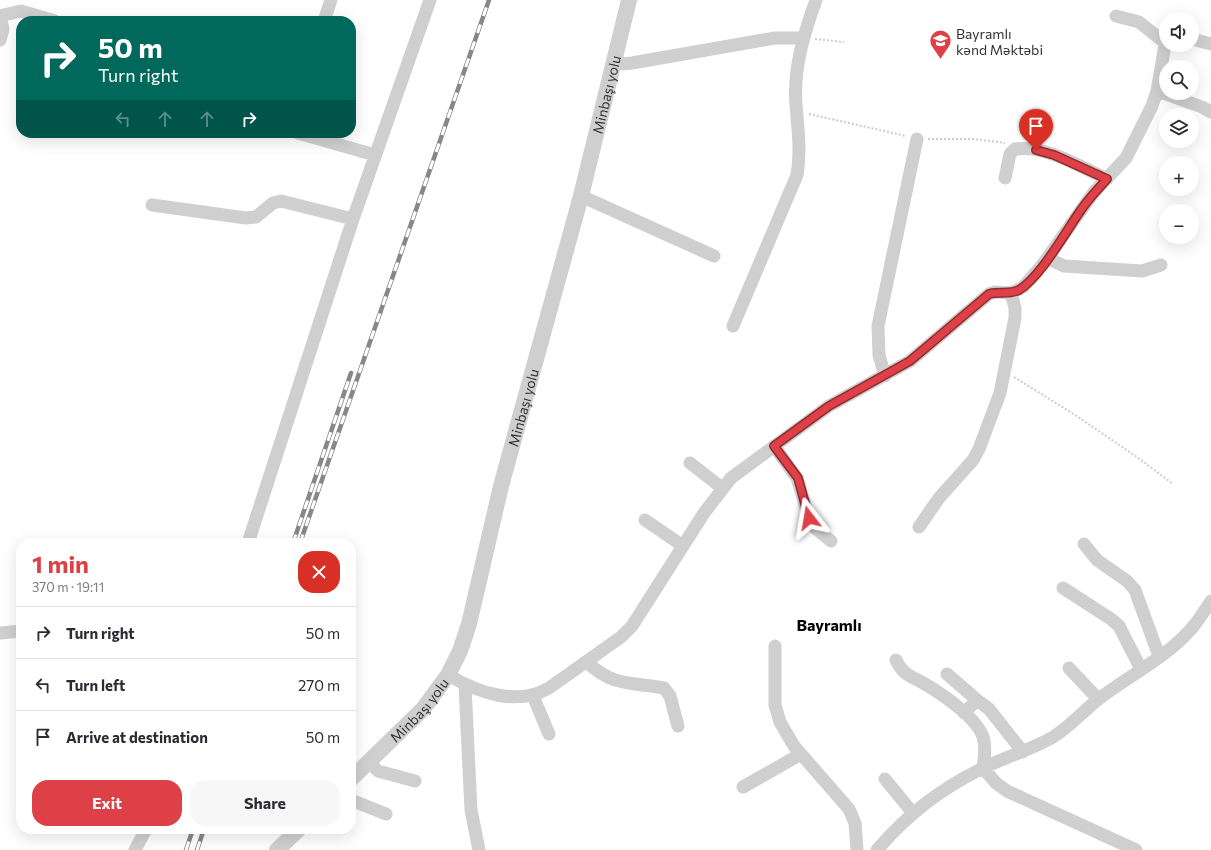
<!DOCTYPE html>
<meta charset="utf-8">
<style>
:root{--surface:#fff;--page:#f7f7f7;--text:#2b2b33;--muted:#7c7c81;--line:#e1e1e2;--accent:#dd4046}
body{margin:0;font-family:Commissioner,sans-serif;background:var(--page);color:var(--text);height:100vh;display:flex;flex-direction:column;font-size:15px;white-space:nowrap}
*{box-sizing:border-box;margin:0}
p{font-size:13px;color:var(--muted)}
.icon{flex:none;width:22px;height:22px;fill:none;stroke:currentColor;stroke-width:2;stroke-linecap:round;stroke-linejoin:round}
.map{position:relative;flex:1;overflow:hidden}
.panel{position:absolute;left:16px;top:538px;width:340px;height:296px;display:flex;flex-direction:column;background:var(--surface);border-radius:16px;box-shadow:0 4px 16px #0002}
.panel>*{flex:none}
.banner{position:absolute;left:16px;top:16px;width:340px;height:122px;border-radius:16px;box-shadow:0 4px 16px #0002;background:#00695c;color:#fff;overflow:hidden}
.controls{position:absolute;left:1159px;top:12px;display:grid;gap:8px}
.controls a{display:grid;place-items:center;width:40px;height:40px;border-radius:50%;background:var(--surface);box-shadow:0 4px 16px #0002;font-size:20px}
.pin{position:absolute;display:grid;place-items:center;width:34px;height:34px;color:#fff;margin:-41px -17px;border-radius:50% 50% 50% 0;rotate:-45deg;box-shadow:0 0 4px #0007}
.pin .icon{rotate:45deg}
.me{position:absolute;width:44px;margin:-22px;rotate:346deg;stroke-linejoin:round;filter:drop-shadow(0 0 3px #0008)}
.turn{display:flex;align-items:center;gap:14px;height:84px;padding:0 16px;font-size:18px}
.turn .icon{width:52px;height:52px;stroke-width:2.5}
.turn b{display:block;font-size:28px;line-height:34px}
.lanes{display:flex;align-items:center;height:38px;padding:0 16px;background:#0003;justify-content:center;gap:20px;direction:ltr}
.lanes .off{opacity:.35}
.round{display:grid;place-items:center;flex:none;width:42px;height:42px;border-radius:16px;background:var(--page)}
.summary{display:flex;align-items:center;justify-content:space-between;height:68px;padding:0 16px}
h1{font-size:24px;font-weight:700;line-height:30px;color:var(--accent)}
.primary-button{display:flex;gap:8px;margin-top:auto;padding:8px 16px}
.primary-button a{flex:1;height:46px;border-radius:16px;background:var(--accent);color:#fff;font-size:16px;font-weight:700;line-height:46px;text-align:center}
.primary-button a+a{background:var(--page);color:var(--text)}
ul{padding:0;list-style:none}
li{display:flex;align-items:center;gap:12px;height:52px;padding:0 16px;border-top:1px solid var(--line)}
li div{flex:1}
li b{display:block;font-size:15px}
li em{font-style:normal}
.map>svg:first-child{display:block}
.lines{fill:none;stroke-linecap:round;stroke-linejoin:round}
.path{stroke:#ccc;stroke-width:2;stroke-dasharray:2 2;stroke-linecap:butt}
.minor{stroke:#cfcfcf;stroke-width:13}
.tertiary{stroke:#cfcfcf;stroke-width:16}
.rail-casing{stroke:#878787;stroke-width:4.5}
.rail{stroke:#fff;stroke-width:3;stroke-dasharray:9;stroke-linecap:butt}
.route-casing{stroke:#902a2e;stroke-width:10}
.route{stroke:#dd4046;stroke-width:7}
.labels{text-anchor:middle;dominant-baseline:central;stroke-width:4;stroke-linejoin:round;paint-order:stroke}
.poi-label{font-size:14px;fill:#323232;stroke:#fff;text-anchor:start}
.street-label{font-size:14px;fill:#323232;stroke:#fff}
.quarter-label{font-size:16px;font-weight:bold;fill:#000;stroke:#fff}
</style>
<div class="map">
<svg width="1211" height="850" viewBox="0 0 1211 850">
<rect width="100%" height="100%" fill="#fff"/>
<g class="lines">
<path class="path" d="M815 39 844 42
M809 114 906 136
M928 139H974L1005 143
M1014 377 1075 415 1137 457 1173 484"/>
<path class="minor" d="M0 16 21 11 55 21
M0 16 3 29 0 40
M1116 16 1139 22 1164 42
M325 18 331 0
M1192 39 1211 44
M614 61 623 64 632 63 775 38H802
M1157 91 1202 107 1211 112
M298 133 375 155
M1005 178 1010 154 1015 149C1046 145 1079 166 1107 179
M581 196 714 256
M152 205 246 218 256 217 273 203 281 201 353 219
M1047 258 1064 266 1142 271 1161 265
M733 326 797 175C801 152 798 129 796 105 793 69 804 33 816 0
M885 376 879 355 878 326 917 139
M774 446 797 478 809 518 816 529 831 541
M690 463 722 488
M645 520 683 546
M919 527 939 498 973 460 979 449 1000 393 1015 318V308L1011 293
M248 543 353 219 430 0
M1084 544 1097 560 1127 581 1135 590 1159 656
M1063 588 1111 619 1119 626 1141 669
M0 633 21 631
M775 646V705L780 722 794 746 849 809 855 823 857 850
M896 660C903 675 911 676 925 684 942 694 981 720 984 741 986 750 984 759 983 768L996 783 1007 791 1136 850
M587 662C613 687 631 682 664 688L670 696 678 726
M1069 668 1098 699
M947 674 977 700
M448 675C477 692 517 707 549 688L621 637 632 626 704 513 731 478 829 406 910 361 989 294 995 292 1011 293 1023 287 1043 264 1094 192 1126 158 1152 106 1157 91 1166 39
M465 686 471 810 479 850
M533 696 549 734
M964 713 977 700 989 709 1023 752
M369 762 378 771 415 781
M885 779 912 812
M743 787 801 754
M351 800 386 814
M135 850 146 829
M877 850C908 814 939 790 981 769 1005 757 1031 750 1053 737 1071 726 1084 710 1100 698 1130 675 1167 657 1192 628 1199 620 1205 610 1211 601"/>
<g class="tertiary">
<path id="s1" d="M351 779 423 709 448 675 460 651 469 624 501 486 581 196 629 0"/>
<path d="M277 850 299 829"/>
</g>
<defs>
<path id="rail" d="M293 543 351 373
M300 543 489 0
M186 850 193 829
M197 850 204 829"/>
</defs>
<use href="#rail" class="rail-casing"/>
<use href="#rail" class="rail"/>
</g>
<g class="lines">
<defs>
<path id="route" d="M809 518 798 478 774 446 829 406 910 361 989 294C999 291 1009 295 1019 290 1040 278 1066 231 1081 210 1089 198 1098 189 1107 179L1054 155 1036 150"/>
</defs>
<use href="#route" class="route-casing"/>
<use href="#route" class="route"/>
</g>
<defs>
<symbol id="school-pin" viewBox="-11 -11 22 30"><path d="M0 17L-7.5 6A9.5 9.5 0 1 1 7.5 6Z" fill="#dd4046" stroke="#fff"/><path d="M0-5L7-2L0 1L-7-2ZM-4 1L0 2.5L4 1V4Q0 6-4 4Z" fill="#fff"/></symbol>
</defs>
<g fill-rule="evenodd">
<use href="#school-pin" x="928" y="28" width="25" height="34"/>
</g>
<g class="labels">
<g class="poi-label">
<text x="956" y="33">Bayramlı<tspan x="956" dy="16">kənd Məktəbi</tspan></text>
</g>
<g class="street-label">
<text stroke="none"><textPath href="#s1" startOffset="745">Minbaşı yolu</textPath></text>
<text stroke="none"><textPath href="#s1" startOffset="421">Minbaşı yolu</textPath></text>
<text stroke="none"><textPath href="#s1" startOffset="97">Minbaşı yolu</textPath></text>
</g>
<g class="quarter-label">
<text x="829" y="624">Bayramlı</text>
</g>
</g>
</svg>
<div class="controls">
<a><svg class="icon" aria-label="sound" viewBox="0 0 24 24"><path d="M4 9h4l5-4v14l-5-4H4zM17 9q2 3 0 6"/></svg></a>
<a><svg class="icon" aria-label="search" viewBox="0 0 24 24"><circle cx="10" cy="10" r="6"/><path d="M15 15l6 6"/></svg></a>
<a><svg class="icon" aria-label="layers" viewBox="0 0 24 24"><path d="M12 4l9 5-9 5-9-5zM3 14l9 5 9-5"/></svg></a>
<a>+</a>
<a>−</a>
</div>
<div class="pin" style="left:1036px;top:150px;background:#d93025"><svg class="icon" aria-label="arrive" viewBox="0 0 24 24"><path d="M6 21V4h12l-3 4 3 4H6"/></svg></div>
<svg class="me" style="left:809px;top:518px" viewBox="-20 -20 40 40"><path d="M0-17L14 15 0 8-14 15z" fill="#dd4046" stroke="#fff" stroke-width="4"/></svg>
<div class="banner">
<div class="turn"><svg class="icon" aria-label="right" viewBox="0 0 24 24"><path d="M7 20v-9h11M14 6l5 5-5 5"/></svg><div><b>50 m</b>Turn right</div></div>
<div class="lanes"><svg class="icon off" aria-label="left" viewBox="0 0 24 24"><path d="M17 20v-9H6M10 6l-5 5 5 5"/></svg><svg class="icon off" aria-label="ahead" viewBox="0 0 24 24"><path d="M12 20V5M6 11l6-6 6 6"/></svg><svg class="icon off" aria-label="ahead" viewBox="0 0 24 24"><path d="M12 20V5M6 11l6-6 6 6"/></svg><svg class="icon" aria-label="right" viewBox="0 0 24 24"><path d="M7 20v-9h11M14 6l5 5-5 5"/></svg></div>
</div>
<section class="panel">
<div class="summary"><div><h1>1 min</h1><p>370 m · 19:11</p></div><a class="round" style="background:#d93025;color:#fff"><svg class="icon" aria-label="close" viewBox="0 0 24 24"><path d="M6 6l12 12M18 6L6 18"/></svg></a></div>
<ul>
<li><svg class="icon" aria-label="right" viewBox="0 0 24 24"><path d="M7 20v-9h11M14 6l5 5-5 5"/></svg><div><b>Turn right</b></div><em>50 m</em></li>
<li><svg class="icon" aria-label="left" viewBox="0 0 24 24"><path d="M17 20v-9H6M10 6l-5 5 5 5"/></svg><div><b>Turn left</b></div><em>270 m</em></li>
<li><svg class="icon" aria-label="arrive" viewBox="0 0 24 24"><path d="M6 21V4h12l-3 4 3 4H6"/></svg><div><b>Arrive at destination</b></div><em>50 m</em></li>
</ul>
<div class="primary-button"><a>Exit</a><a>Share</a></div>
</section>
</div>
